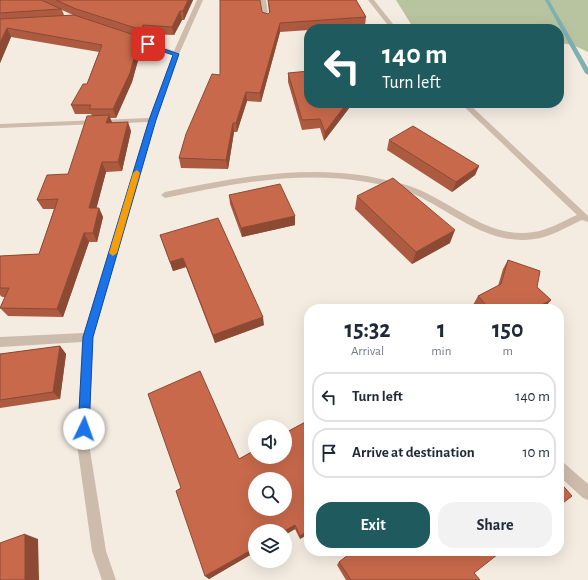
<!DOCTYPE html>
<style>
:root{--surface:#fff;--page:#f2f2f3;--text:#1f2937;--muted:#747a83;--line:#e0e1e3;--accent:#1f5a5e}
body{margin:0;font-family:"Alegreya Sans",sans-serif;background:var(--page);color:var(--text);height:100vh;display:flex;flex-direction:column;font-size:15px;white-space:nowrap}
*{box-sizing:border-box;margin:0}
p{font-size:13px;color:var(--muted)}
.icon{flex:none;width:22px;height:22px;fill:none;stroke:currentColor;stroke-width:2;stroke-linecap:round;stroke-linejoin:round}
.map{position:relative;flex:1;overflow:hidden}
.details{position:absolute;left:304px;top:304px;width:260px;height:252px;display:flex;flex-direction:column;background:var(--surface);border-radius:16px;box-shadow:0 4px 16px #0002}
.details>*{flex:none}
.guide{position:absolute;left:304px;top:24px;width:260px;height:84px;border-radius:16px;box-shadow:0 4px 16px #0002;background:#1f5a5e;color:#fff;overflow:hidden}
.tools{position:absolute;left:248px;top:420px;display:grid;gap:8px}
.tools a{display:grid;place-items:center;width:44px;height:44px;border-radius:50%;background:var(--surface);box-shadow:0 4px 16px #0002;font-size:20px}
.pin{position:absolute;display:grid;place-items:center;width:34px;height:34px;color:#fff;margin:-17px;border-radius:8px;box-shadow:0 2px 6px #0006}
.me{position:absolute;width:44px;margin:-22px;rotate:3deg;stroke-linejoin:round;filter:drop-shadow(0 0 3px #0008)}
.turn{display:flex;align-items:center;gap:14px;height:84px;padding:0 12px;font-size:18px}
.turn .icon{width:52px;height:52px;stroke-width:2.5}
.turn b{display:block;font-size:28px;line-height:34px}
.eta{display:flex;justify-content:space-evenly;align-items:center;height:68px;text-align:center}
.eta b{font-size:24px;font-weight:700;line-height:28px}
.primary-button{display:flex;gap:8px;margin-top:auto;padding:8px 12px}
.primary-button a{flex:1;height:46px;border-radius:16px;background:var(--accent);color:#fff;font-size:16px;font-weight:700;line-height:46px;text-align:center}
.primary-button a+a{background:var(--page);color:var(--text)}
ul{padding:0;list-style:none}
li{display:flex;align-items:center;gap:12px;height:50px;margin:0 8px 6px;padding:0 4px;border:2px solid var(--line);border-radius:16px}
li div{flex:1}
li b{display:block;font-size:15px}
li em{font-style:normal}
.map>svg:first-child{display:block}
.green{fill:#b8c4a0}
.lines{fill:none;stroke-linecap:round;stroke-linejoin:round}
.stream{fill:#7fb0b2;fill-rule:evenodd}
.minor{fill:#cdbbac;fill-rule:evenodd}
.wall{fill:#ac5a40;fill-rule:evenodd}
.shaded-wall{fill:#8c4a34}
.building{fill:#c8694b;stroke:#8c4a34;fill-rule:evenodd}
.route{fill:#1a73e8;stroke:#114b97}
.slow{fill:#f59e0b}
</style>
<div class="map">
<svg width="588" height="580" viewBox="0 0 588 580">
<rect width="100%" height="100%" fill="#f4ebe1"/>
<path class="green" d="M396 0H588V52L573 45 559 43V29H414Z"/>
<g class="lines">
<path class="stream" d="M545 0H549L588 68V75L585 73Z"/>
<path class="minor" d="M197 0H203L179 54 156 120 93 337 89 444 106 551 116 580H102L92 551 77 444 82 342 0 347V337L84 333 148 122 0 128V124L149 118 173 55 126 38 131 37 174 51Z
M260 0H266L269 21 264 20Z
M368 0H374L397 29H391Z
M460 103H468L586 214 588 216V222L582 220C566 227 551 237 534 239 489 246 454 213 416 195 401 188 383 185 367 182 298 170 232 184 165 198L161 195 165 192C232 178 299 165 367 176 385 180 405 183 422 191 459 208 492 239 534 232 549 230 563 221 577 215Z
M559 462 564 463 588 484V500L583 498 559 476Z"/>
</g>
<path class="wall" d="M0 0H193L184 20H182L174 35 145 34 144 39 140 38 142 46 132 82 116 118H110L112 122 131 131 122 171 106 172 96 208H99L103 217 97 242H89L63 317 8 316 0 308 5 297H2L0 295V256L39 254 54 209H43L37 200 68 174 92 116 91 114H75L71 105 87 84 99 52 11 37 0 63ZM62 10 73 15H64Z
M268 0H356L366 17 365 25 319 29H309V30L280 32 261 102 247 101 237 132H234L228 169 181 168 179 158 220 75 262 12 268 14 269 13Z
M288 73 309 103H353L324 141 320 128 302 130 288 82Z
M389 140 479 166 475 175 452 192 387 150Z
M229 195 295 216V225L242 237 230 204Z
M357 196 450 243 412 264 355 209Z
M160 235 264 325 215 343 186 267 173 271Z
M508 260 551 300 544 308 543 309H477L473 305 478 296 498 286 503 269Z
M60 346 66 354 60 399 0 408V354Z
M309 420 300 539 295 529 209 579 205 576 239 459Z
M339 562 474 573 480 580H346L337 565Z"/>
<path class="shaded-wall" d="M188 0H193L184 20 183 11Z
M180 11 182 20 174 35 172 27Z
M280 23V32L261 102 260 93Z
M143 25 145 34 144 39 142 30Z
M7 28 11 37 0 63V43Z
M140 37 142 46 132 82 116 118 113 109Z
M246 92 247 101 237 132 236 123Z
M347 103H353L324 141 325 132Z
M109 115 113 125 106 123Z
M128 122 131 131 122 171 118 162Z
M233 123 234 132 228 169 226 160Z
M102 162 106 172 94 218 89 208Z
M479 166 475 175 452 192 456 182Z
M99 208 103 217 97 242 93 233Z
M295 216V225L242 237 241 228Z
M455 230 450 243 412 264 416 252Z
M84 233 89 242 63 317 57 309Z
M183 258 186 267 173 271 170 262Z
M551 300 544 308 543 309H534Z
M263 317 264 325 215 343 213 335Z
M60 346 66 354 60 399 53 392Z
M295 525V529L285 535V531H284Z
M309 530V534L300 539V536Z
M25 534 38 539 39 580H25Z
M255 548V552L209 579 205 576Z"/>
<path class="building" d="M0 0H41L61 9 0 13Z
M56 0H188L183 11H180L172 27 143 25 142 30 76 9Z
M220 0H260L262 12 268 14 270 12 268 0H356L366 17 280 23 260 93 246 92 236 123H233L226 160 179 158 186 134 212 74 220 75Z
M74 15 140 37 130 73 113 109H89L91 105H71L83 84H87L102 45 7 28 0 43V19Z
M309 71V103H347L325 132 320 119 302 120 288 73Z
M109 115 106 123 128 122 118 162H102L89 208H99L93 233H84L57 309 0 308 9 288H0V256L39 254 58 199 37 200 47 175 68 174 87 116Z
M413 126 479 166 456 182 389 140Z
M393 178 455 230 416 252 357 196Z
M280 184 295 216 241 228 229 195Z
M218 218 263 317 213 335 183 258 170 262 160 235Z
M508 260 540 271 537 287 551 300 534 309H490L478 296 501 284Z
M60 346 53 392 0 400V354Z
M200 371 239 459 255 450V457H285V433L309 420V530L300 536 295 525 284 531H255V548L205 576 176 491 181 488 148 394ZM255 479H285V509H255Z
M559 481 572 496 559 506Z
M25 534V580H0V543Z
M353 551H502L474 573 480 580H351L339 562Z"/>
<path class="route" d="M146 43 179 54 156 120 93 337 89 429 88 432 84 434 80 432 78 429 83 337 149 120 173 55 146 46Z"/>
<path class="slow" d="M137 170 140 173 117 253 113 256 109 253 133 173Z"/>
</svg>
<div class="tools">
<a><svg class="icon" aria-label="sound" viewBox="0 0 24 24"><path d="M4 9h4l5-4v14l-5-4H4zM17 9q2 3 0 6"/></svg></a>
<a><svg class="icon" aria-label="search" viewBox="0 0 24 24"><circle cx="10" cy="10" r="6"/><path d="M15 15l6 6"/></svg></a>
<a><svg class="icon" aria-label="layers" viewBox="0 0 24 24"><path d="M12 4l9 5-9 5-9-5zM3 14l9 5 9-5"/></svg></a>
</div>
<div class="pin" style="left:148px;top:44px;background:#d93025"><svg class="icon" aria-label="arrive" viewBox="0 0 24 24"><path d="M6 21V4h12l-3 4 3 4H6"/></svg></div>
<svg class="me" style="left:84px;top:429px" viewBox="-20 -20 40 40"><circle r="19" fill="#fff"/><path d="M0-13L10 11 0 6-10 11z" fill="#1a73e8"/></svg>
<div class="guide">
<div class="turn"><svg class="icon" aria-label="left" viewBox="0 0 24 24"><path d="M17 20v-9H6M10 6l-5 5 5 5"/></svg><div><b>140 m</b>Turn left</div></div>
</div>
<section class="details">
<div class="eta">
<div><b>15:32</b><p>Arrival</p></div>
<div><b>1</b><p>min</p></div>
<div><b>150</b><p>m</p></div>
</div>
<ul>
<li><svg class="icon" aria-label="left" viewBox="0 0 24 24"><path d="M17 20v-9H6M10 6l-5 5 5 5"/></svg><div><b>Turn left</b></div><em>140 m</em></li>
<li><svg class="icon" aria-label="arrive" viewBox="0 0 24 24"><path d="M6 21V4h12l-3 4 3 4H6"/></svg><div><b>Arrive at destination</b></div><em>10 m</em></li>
</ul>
<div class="primary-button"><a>Exit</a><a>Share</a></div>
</section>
</div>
